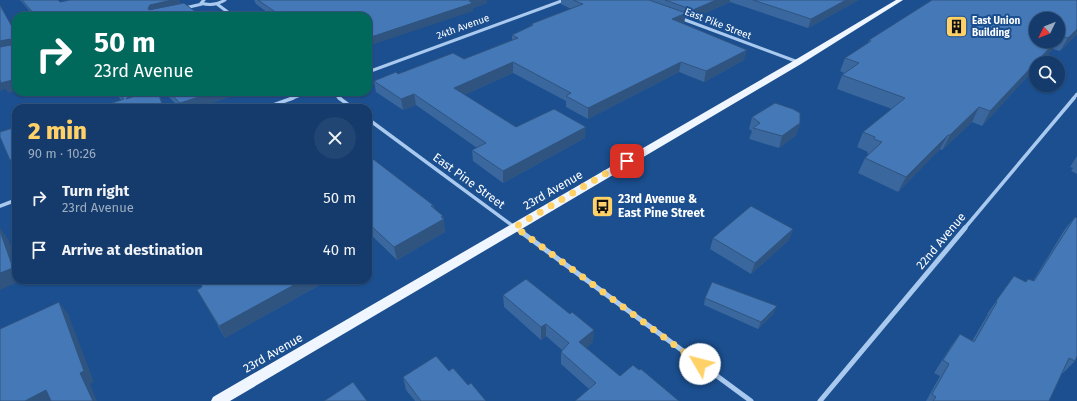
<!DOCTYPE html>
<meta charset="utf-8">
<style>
:root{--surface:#143b6b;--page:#214673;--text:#f1f3f6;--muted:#9dadc1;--line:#33557e;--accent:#ffd166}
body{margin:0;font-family:"Fira Sans",sans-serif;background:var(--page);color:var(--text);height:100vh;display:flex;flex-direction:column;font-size:15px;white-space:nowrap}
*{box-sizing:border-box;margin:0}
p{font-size:13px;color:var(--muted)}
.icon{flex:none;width:22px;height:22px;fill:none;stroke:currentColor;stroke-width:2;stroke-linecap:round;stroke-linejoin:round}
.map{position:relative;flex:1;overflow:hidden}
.drawer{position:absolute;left:12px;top:104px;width:360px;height:180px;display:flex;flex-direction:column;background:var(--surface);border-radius:12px;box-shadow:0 1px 3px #0004,0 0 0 1px var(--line)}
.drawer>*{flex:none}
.hud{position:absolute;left:12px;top:12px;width:360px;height:84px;border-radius:12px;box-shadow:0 1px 3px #0004,0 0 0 1px var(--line);background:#00695c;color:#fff;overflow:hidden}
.needle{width:26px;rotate:227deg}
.controls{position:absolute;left:1029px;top:12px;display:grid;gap:8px}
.controls a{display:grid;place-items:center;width:36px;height:36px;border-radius:50%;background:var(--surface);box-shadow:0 1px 3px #0004,0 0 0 1px var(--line);font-size:20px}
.pin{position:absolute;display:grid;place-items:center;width:34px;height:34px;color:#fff;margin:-17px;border-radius:8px;box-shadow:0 2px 6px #0006}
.me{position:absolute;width:44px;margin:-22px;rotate:307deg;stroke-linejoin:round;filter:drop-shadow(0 0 3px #0008)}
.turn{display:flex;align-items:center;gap:14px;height:84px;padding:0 16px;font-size:18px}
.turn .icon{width:52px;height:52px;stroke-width:2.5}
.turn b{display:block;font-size:28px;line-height:34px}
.round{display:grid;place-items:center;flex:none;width:42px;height:42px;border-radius:21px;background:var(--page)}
.summary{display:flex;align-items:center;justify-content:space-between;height:68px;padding:0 16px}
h1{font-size:24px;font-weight:800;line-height:30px;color:var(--accent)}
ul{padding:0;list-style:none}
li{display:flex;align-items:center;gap:12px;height:52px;padding:0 16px}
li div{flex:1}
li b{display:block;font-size:15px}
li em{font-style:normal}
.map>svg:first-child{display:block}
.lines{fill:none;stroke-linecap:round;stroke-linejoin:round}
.street-far2{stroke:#a9c9ee;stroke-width:3}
.street-far1{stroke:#a9c9ee;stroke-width:3.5}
.street{stroke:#a9c9ee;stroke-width:5}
.primary{fill:#f0f6ff;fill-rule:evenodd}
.wall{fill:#3a679d;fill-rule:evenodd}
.shaded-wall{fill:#305480}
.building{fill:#4478b7;stroke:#305480}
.route{stroke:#ffd166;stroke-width:7;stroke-dasharray:0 12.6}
.labels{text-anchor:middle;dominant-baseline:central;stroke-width:4;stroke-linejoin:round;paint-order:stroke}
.far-poi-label{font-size:10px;font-weight:bold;fill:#fff;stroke:#1b4f8f;text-anchor:start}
.far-street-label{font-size:10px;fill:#fff;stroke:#1b4f8f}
.street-label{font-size:12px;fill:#fff;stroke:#1b4f8f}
.poi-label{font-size:12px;font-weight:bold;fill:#fff;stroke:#1b4f8f;text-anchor:start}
</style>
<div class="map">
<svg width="1077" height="401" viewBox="0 0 1077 401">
<rect width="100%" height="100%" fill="#1b4f8f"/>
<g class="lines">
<path class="street-far2" d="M204 0 201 3C210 6 217 5 225 0
M217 4 233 16
M185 8 202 4
M680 18 798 62
M368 72 564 0
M308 92 317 95 332 92
M332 92 341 99
M290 99 308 92
M1073 99 1077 94"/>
<path class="street-far1" d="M339 98 353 108
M265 108 293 98
M368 119 517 229
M0 206 16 200
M964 229 1074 98"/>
<path class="street" d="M516 228 751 401
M820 401 965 228"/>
<path class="primary" d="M896 0H903L801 64 230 401H211L213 397 795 60Z"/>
</g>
<path class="wall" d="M20 0H58L60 2 181 4 201 16H34Z
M254 0H487V3L473 8V11L368 16H272L256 4Z
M561 0H859L808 28 730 2 692 19 685 17 684 23 682 24 744 60 704 82 679 72 588 119 566 107V101L513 73 464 95 516 127 585 138 503 183 473 161 472 150 477 148 416 105 403 110 376 92 374 81 398 74 464 59 512 40V35L531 26V24L571 9 561 4Z
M1077 0V34L1060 51 1053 49 1036 63V67L982 126 972 122 942 150 940 149 898 192 858 173 865 158 869 154H867L868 152 857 147 863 132 892 109 837 89 842 75 844 73 840 71 845 58 868 43 869 40ZM1058 19V41H1036Z
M114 92H158L164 108H97L121 100Z
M165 92H244L197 108H180L167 95Z
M752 117 800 123 796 135 779 148 749 139 752 131 749 129Z
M368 156 433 205 434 208 443 216 445 232 397 260 368 232Z
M1077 156V174L1071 171 1073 168 1070 167Z
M1075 217V361L1063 373H1062L1049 401H926L940 376 934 373 951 346 960 334 972 341 988 314H987L1014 276 1026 282 1028 279 1033 281 1065 229Z
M793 229 789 240 751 274 710 249 713 238Z
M323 283 225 338 197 290 202 287Z
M503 295 593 342 586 348 620 376 679 401 589 389 561 364V352L562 350 546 336 541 340 504 307Z
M705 298 774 313 758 329 704 305Z
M449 371 468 385 486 401H415L406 390 403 377Z"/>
<path class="shaded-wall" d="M172 0H179L182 6 151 16 148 8 150 5Z
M474 0H487V3L473 8V11L368 46V38Z
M716 0H730V2L692 19 693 10Z
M846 0H859L808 28 811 19Z
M686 13 684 23 670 29 672 19Z
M1077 29V34L1060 51 1068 38Z
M10 39 16 49 0 53V41Z
M1056 41H1058L1053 49 1040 63H1036V67L982 126 990 111Z
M747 50 744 60 704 82 706 71Z
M513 62V73L455 99 454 88Z
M681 62 679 72 588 119V108Z
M0 79H16V91L8 93 6 89 0 91Z
M134 92H148L126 99Z
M158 92 161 98 164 108H160Z
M214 92H244L197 108H182L180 103Z
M414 94 416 105 403 110 401 99Z
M979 107 972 122 942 150 950 135Z
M800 123 796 135 779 148 782 136Z
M586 127 585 138 503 183V171Z
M948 135 940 149 898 192 906 177Z
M16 158V168L10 160Z
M443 216 445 232 397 260 394 247Z
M0 228 8 239 16 260V280H23L0 290Z
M793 229 789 240 751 274 755 263Z
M64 280H75L67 284Z
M303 280H322L323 283 225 338 219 326Z
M59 302 68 314 94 382 90 384 97 401H93L80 373Z
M777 306 774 313 758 329 761 322Z
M546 324V336L541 340V327Z
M594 330 593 342 578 355 579 342Z
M46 390 57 401H25Z"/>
<path class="building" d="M22 0H58L60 2 70 0H172L150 5 148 8 149 10 184 3 201 16H36Z
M258 0H474L469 1 473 3 368 38V16H281Z
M573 0H649L686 13 672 19 747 50 706 71 681 62 588 108 566 96 571 93 513 62 454 88 516 127 554 109 586 127 503 171 472 150 486 143 414 94 401 99 374 81 396 72 398 74 453 53 464 59 518 38 512 35 533 25 531 24 583 4Z
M665 0H716L693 10Z
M753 0H846L811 19Z
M932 0H1077V29L1068 38 1061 36 1058 39V19H1036V41H1056L990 111 979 107 950 135H948L906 177 865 158 882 142 874 139 875 137 863 132 905 98 842 75 859 63 845 58 871 41 869 40Z
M0 5 16 34V79L1 83 0 80V47L11 45 13 42 10 39 0 41Z
M117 92H134L126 99 147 92H158L163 107 160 108H97L124 99Z
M169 92H214L180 103Z
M775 103 793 109 800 113V123L782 136 753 128 760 123 752 117Z
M16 127V158L10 160 0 137V132Z
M368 156H369L433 205 431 206 443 216 441 217 444 219 394 247 368 223Z
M751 206 793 229 755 263 713 238Z
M1075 217 1077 218V356L1075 361 1069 358 1049 401H933L936 397 932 394 949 364 943 360 960 334 974 342 997 302 996 301 1014 276 1026 282 1028 279 1034 281Z
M0 231 13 268 0 273Z
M526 279 570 314 572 312 594 330 579 342 620 376 633 365 639 370 641 369 679 401H575L596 383 561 352 569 343 546 324 541 327 503 295Z
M202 280H303L219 326 197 290 202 287 200 281Z
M712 282 777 306 761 322 705 298Z
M59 302 84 371 80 373 93 401H51L46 390 25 401H0V329Z
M436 356 449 371 453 368 468 385 471 383 486 401H421L403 377Z
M353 382 367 401H324Z"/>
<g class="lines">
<path class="route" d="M627 161 515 227 700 364"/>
</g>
<defs>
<symbol id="building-square" viewBox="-11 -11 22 22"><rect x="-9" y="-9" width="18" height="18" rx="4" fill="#ffd166" stroke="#1b4f8f"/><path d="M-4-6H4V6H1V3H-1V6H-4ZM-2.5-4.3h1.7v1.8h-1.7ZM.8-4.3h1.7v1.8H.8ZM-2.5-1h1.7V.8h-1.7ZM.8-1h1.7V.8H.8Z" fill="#111"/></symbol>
<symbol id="bus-square" viewBox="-11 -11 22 22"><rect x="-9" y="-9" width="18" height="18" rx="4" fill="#ffd166" stroke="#1b4f8f"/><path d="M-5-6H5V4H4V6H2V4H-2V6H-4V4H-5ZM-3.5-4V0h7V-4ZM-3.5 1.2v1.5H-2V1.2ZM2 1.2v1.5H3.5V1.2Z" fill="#111"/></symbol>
</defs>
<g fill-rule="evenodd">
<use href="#building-square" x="944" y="14" width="25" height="25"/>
<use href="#bus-square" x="590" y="194" width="25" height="25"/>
</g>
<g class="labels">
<g class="far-poi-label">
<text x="972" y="21">East Union<tspan x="972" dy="12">Building</tspan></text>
</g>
<g class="far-street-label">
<text transform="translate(718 24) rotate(21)">East Pike Street</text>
<text transform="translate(463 27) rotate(-20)">24th Avenue</text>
</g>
<g class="street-label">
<text transform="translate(469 181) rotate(36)">East Pine Street</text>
<text transform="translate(553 190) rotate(-30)">23rd Avenue</text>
<text transform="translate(941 241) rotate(-50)">22nd Avenue</text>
<text transform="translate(273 353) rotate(-30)">23rd Avenue</text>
</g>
<g class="poi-label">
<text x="618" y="199">23rd Avenue &amp;<tspan x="618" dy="14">East Pine Street</tspan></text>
</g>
</g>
</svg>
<div class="controls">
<a><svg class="needle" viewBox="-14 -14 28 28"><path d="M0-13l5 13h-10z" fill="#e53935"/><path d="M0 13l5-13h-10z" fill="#9dadc1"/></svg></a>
<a><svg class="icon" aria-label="search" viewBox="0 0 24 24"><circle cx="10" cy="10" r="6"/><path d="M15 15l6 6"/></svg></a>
</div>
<div class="pin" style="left:627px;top:161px;background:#d93025"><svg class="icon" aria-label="arrive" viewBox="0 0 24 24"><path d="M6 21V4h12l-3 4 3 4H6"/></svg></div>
<svg class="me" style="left:700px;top:364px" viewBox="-20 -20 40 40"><circle r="19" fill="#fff"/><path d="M0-13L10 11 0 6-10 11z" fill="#ffd166"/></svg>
<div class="hud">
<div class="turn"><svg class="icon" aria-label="right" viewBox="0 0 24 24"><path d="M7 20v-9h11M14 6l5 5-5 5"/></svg><div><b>50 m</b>23rd Avenue</div></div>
</div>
<section class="drawer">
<div class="summary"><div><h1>2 min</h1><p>90 m · 10:26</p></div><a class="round"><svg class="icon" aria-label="close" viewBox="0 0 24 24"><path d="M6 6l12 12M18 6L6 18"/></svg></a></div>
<ul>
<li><svg class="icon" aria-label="right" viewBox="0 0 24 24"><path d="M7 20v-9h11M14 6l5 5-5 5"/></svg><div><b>Turn right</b><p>23rd Avenue</p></div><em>50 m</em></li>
<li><svg class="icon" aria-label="arrive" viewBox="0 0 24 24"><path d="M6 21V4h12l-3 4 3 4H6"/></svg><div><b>Arrive at destination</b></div><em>40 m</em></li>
</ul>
</section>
</div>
